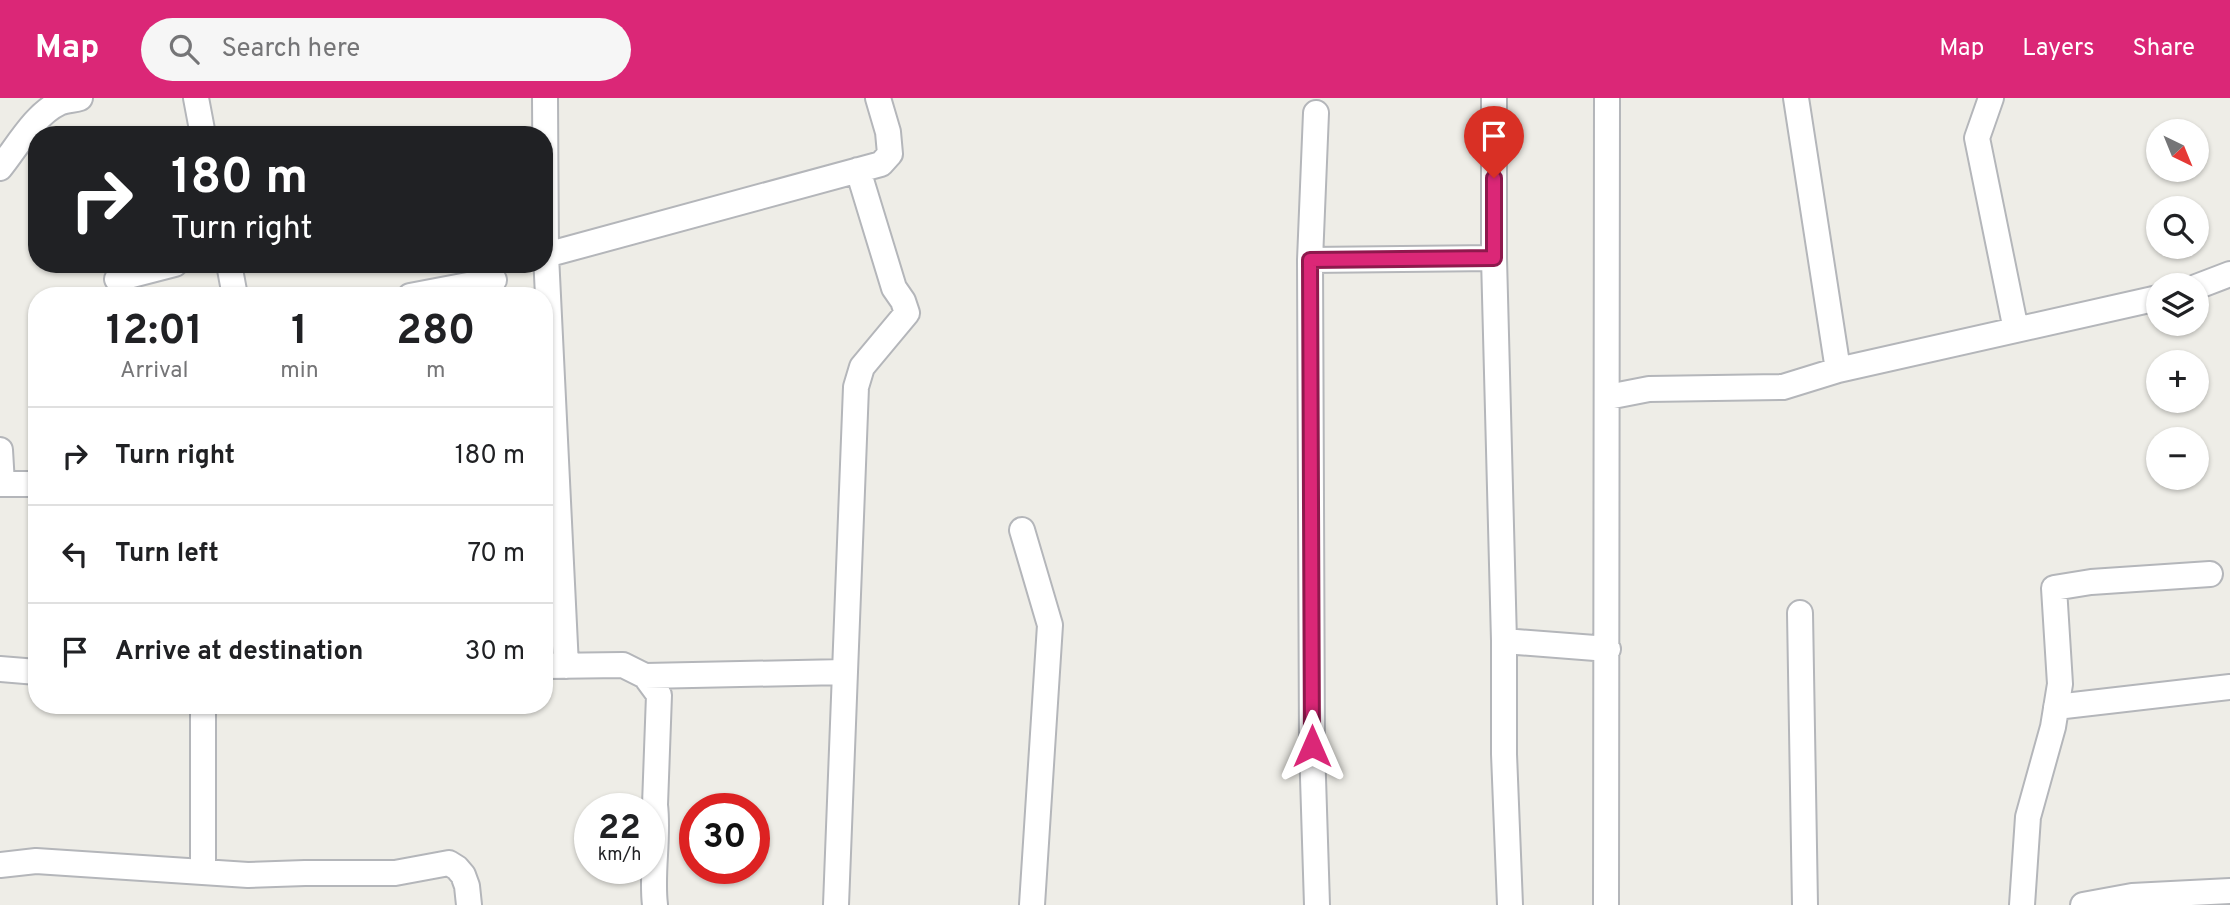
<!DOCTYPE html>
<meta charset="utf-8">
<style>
:root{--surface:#fff;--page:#f6f6f6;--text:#202124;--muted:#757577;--line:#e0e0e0;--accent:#db2777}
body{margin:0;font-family:Overpass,sans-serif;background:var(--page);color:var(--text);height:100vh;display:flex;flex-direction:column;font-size:26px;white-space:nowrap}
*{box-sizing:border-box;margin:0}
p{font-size:23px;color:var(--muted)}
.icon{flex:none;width:38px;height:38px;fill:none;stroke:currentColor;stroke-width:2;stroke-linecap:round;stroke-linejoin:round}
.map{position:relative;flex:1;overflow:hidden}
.sheet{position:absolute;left:28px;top:189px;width:525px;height:427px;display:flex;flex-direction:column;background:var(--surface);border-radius:28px;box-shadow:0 2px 5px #0004}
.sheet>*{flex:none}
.guide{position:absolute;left:28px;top:28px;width:525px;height:147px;border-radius:28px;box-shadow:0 2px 5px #0004;background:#202124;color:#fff;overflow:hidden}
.needle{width:46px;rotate:137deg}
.tools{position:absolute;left:2146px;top:21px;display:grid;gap:14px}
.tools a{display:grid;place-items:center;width:63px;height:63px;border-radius:50%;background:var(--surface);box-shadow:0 2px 5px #0004;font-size:35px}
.speed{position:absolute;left:574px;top:695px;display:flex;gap:14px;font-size:35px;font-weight:700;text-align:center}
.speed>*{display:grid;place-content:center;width:91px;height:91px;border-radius:50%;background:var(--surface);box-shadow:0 2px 5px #0004;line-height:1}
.speed small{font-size:18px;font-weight:400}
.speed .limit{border:10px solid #d22;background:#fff;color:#111}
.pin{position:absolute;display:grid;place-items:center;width:60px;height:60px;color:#fff;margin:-72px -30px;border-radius:50% 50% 50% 0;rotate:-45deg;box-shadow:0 0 7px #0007}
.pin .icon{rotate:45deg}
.me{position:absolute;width:77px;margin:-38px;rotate:0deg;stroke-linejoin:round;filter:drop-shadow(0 0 5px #0008)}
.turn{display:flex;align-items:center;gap:24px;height:147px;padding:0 28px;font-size:32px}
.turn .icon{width:91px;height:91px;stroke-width:2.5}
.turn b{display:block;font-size:49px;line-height:60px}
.eta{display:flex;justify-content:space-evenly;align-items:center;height:119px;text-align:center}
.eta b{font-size:42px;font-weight:700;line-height:49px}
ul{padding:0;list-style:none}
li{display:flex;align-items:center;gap:21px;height:98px;padding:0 28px;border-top:2px solid var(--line)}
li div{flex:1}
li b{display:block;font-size:26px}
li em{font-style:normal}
header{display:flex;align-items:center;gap:42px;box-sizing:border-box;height:98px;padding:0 35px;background:var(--accent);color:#fff}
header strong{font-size:33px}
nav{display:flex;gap:38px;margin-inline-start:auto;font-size:24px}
.search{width:490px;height:63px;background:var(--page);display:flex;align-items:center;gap:18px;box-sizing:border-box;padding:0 24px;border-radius:38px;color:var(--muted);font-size:26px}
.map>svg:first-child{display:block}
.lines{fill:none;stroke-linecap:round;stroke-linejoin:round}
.minor-casing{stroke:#b4b6ba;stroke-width:28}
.minor{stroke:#fff;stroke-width:24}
.route-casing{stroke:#8e194d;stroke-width:18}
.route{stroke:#db2777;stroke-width:12}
</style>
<header>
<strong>Map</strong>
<div class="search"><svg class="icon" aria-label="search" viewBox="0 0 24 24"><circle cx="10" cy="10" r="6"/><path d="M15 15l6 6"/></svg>Search here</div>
<nav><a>Map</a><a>Layers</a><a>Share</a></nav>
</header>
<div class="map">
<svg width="2230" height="807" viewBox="0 0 2230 807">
<rect width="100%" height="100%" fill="#eeede7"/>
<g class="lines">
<defs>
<path id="minor" d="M196 0 203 37
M545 0 546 157 566 568
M1494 0V160L1504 543V656L1510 807
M1796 0 1838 272
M1991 0 1977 40 2016 232
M1316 15 1310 162 1312 648 1317 807
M0 70C17 49 35 16 59 5 65 2 74 2 80 0
M546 157 881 66 890 56 888 34 878 0
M1310 162 1494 160
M229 166 235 198
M117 181 175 166
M2196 189 2230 176
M410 198 494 182
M1608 299 1649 291 1783 289 1838 272 2158 200
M0 352 2 386
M0 386H37
M1022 432 1050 527 1032 807
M1800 515 1805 807
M1504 543 1608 551
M544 568 623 567 645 578 659 597 655 707C659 740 651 774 655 807
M0 571 37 574
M645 578 845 574
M203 607V774
M2056 609 2230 589
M0 767 36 763 248 777 305 775H395L449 765 457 770 463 777 467 788 469 807
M836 807 856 289 862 269 907 215 903 203 894 190 858 72
M1606 807 1607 0
M2022 807 2028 719 2053 629 2060 586 2054 490 2091 484 2210 476
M2083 807 2132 798 2230 793"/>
</defs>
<use href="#minor" class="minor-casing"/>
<use href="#minor" class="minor"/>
</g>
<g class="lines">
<defs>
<path id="route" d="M1312 648 1310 162 1494 160V80"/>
</defs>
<use href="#route" class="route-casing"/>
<use href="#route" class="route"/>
</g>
</svg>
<div class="tools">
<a><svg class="needle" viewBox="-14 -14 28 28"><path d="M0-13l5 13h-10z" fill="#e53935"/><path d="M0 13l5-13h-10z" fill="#757577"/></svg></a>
<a><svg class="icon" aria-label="search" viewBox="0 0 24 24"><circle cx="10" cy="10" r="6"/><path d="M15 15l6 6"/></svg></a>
<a><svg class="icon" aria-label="layers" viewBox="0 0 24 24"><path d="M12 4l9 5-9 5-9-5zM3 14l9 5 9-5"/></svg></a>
<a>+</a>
<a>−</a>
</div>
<div class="speed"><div>22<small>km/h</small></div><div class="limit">30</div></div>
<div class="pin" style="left:1494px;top:80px;background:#d93025"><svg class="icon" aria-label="arrive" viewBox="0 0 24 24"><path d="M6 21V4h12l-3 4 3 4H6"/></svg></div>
<svg class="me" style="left:1312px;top:648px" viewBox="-20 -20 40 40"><path d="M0-17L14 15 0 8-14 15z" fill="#db2777" stroke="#fff" stroke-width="4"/></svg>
<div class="guide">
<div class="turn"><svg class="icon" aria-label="right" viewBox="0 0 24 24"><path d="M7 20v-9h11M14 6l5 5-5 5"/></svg><div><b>180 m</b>Turn right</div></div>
</div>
<section class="sheet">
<div class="eta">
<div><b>12:01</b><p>Arrival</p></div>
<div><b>1</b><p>min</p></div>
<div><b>280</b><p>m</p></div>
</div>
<ul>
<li><svg class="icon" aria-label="right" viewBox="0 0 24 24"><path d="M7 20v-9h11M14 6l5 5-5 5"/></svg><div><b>Turn right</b></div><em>180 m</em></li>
<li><svg class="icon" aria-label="left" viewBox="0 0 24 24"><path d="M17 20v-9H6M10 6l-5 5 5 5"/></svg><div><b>Turn left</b></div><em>70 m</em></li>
<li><svg class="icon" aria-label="arrive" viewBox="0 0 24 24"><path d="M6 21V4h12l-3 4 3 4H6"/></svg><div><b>Arrive at destination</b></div><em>30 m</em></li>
</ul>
</section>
</div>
